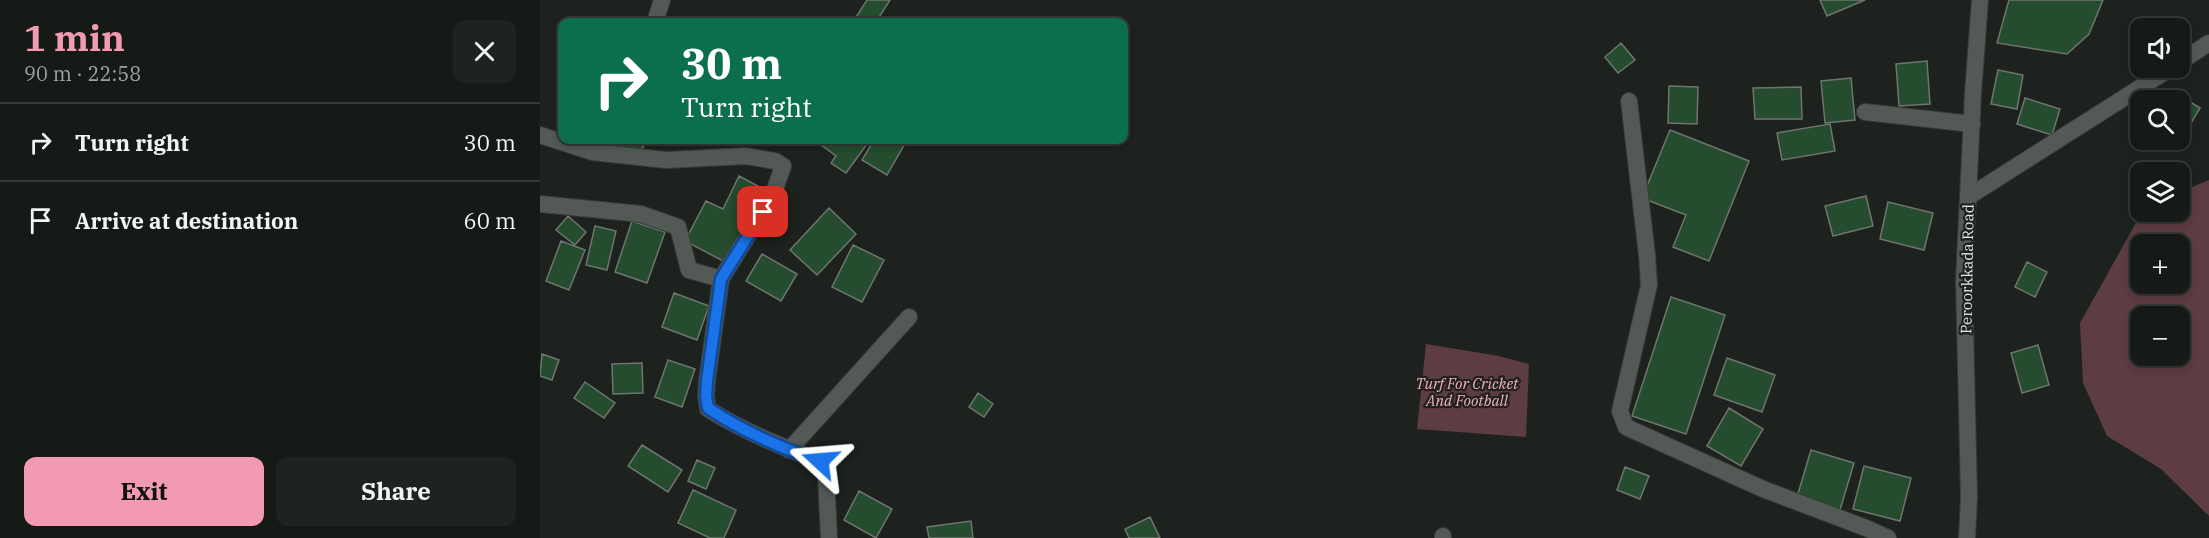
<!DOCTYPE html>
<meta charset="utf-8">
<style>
:root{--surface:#161a16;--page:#1f231f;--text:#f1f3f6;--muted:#9ea1a1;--line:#353835;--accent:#f19ab1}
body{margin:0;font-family:"IBM Plex Serif",serif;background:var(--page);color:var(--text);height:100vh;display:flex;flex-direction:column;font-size:22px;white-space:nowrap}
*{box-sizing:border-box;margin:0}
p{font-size:20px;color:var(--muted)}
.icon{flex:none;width:33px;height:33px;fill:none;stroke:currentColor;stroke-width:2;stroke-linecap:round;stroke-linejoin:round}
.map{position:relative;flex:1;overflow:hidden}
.drawer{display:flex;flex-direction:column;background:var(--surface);width:540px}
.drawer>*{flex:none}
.banner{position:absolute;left:18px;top:18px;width:570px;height:126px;border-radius:12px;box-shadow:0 3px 9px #0003,0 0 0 2px var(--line);background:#0b6e4f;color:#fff;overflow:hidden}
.buttons{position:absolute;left:1590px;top:18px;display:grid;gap:12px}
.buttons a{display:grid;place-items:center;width:60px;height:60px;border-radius:12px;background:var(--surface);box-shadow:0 3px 9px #0003,0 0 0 2px var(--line);font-size:30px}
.pin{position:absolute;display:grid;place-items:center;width:51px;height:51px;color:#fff;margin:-26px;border-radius:12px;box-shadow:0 3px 9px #0006}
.me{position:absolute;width:66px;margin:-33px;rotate:289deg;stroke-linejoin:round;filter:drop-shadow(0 0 4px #0008)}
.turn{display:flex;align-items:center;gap:21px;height:126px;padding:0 24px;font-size:27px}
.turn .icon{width:78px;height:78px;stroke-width:2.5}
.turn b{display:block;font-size:42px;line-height:51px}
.round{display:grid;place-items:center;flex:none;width:63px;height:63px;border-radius:12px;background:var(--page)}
.summary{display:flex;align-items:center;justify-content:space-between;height:102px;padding:0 24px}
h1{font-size:36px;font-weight:700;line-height:45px;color:var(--accent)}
.action{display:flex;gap:12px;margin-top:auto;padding:12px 24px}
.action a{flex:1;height:69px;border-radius:12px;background:var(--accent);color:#111;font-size:24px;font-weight:700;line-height:69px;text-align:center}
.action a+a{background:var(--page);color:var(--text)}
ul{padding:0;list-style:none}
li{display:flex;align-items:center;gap:18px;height:78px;padding:0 24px;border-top:2px solid var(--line)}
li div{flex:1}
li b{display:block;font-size:22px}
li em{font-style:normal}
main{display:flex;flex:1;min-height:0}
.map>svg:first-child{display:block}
.green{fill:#5d3c44;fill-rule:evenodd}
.building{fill:#254c2e;stroke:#6e756f;stroke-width:1.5}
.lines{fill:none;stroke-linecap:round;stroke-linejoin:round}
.minor-casing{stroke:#373c38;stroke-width:18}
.secondary-casing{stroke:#373c38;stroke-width:18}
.minor{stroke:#535954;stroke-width:16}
.secondary{stroke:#535954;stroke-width:16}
.route-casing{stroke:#114b97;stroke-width:15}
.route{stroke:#1a73e8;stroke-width:10}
.labels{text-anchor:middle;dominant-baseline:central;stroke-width:4.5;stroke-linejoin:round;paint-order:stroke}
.street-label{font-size:15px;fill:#e3e7e4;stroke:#1d221e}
.park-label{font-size:15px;font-style:italic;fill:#fdadc2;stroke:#1d221e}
</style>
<main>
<section class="drawer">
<div class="summary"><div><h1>1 min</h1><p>90 m · 22:58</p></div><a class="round"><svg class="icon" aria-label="close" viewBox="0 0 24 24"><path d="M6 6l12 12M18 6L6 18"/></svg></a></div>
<ul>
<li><svg class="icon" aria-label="right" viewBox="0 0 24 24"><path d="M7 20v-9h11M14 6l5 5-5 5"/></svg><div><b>Turn right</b></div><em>30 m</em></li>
<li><svg class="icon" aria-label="arrive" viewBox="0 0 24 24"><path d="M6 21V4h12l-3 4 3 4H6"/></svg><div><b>Arrive at destination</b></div><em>60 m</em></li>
</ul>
<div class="action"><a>Exit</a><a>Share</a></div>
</section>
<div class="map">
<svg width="1669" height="538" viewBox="0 0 1669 538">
<rect width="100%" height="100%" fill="#1d221e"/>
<path class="green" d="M1669 180V516L1621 469 1567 436 1543 383 1540 323 1602 212H1640V192ZM1600 244H1640V284H1600ZM1600 316H1640V356H1600Z
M886 344 959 356 989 364 986 437 877 429Z"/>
<path class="building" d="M327 0H350L336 22H313Z
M1280 0H1325L1287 16Z
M1469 0H1563L1549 34 1527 54 1457 43Z
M1081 43 1095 60 1078 73 1065 57Z
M1387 61 1390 104 1359 106 1356 64Z
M1458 70 1483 75 1477 109 1451 104Z
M1311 78 1315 120 1285 123 1281 81Z
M1129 86 1158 87 1157 124 1128 123Z
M1261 87 1262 119H1215L1213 88Z
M1638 94 1660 108 1644 135 1640 132V100H1634Z
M1485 98 1520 109 1512 135 1477 124Z
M1290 124 1295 151 1242 160 1237 133Z
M1130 130 1209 161 1169 261 1133 247 1146 215 1102 198Z
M83 140H108L96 157 79 144Z
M283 140H330L306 173 291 163 296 156 280 144Z
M334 140H367L347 175 322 160Z
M199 176 225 190 187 263 145 241 166 201 183 209Z
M1326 196 1333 226 1293 236 1285 206Z
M1348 202 1393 213 1384 250 1340 239Z
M289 208 316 234 277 275 250 250Z
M28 216 46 232 35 245 16 230Z
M92 221 125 232 107 283 75 272Z
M55 226 76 231 67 270 46 265Z
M21 241 45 250 29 290 6 281Z
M313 245 344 260 322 302 292 287Z
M222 254 257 274 241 301 206 281Z
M1487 262 1507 272 1495 297 1475 287Z
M134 293 169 306 157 340 122 327Z
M1131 297 1185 315 1146 434 1092 416Z
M1498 345 1509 385 1482 393 1471 353Z
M2 354 19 360 12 380 0 376Z
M1187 358 1235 375 1222 412 1174 395Z
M128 360 155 369 142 407 115 397Z
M102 363 103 393 73 394 72 364Z
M45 382 75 403 64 418 34 398Z
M438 393 453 404 444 417 429 407Z
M1189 408 1223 429 1201 466 1167 446Z
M102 445 142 470 128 492 88 466Z
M1271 450 1314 463 1300 510 1257 497Z
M157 460 175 468 166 489 148 481Z
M1324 466 1371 478 1360 521 1313 509Z
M1085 467 1109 476 1100 499 1077 490Z
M153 490 196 510 184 538H170L138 523Z
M319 491 352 509 336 538 304 520Z
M610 517 620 538H589L585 529Z
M431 521 433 538H389L387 527Z"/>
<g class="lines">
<defs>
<path id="minor" d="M115 22 122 0
M1640 62 1669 43
M1089 101 1107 255 1109 285 1080 411 1086 427 1223 489 1326 528 1348 538
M1325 112 1432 124
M0 135 52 152 126 160 206 156 235 161 243 166 233 195 181 279
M1428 197 1631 68
M0 204 101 214 138 227 149 270 181 279 167 381 166 396 168 409C203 431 241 447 280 461L286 475 289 538
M249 450 369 317
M903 536V538"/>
<path id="secondary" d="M1427 538 1429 497 1424 281 1433 93 1440 0"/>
</defs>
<use href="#minor" class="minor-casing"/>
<use href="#secondary" class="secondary-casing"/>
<use href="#minor" class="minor"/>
<use href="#secondary" class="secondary"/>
</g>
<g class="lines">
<defs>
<path id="route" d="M223 212 181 279 167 381 166 396 168 408C202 431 241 448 280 461"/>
</defs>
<use href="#route" class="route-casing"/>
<use href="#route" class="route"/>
</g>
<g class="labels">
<g class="street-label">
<text transform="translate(1427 269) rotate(-89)">Peroorkkada Road</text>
</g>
<g class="park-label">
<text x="927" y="383">Turf For Cricket<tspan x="927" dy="17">And Football</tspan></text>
</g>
</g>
</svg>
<div class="buttons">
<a><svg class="icon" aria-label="sound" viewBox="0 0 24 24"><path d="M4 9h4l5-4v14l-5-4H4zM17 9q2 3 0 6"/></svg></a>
<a><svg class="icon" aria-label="search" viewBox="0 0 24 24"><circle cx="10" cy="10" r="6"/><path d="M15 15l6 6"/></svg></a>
<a><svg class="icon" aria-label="layers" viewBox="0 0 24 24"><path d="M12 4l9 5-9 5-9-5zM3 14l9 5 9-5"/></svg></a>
<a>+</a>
<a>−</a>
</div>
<div class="pin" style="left:223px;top:212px;background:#d93025"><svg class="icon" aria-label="arrive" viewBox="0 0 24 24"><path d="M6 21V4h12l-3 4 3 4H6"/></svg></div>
<svg class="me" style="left:280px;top:461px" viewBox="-20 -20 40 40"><path d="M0-17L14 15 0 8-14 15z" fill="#1a73e8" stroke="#fff" stroke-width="4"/></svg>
<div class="banner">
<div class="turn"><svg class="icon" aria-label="right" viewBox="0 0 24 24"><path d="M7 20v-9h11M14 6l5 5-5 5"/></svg><div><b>30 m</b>Turn right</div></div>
</div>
</div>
</main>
